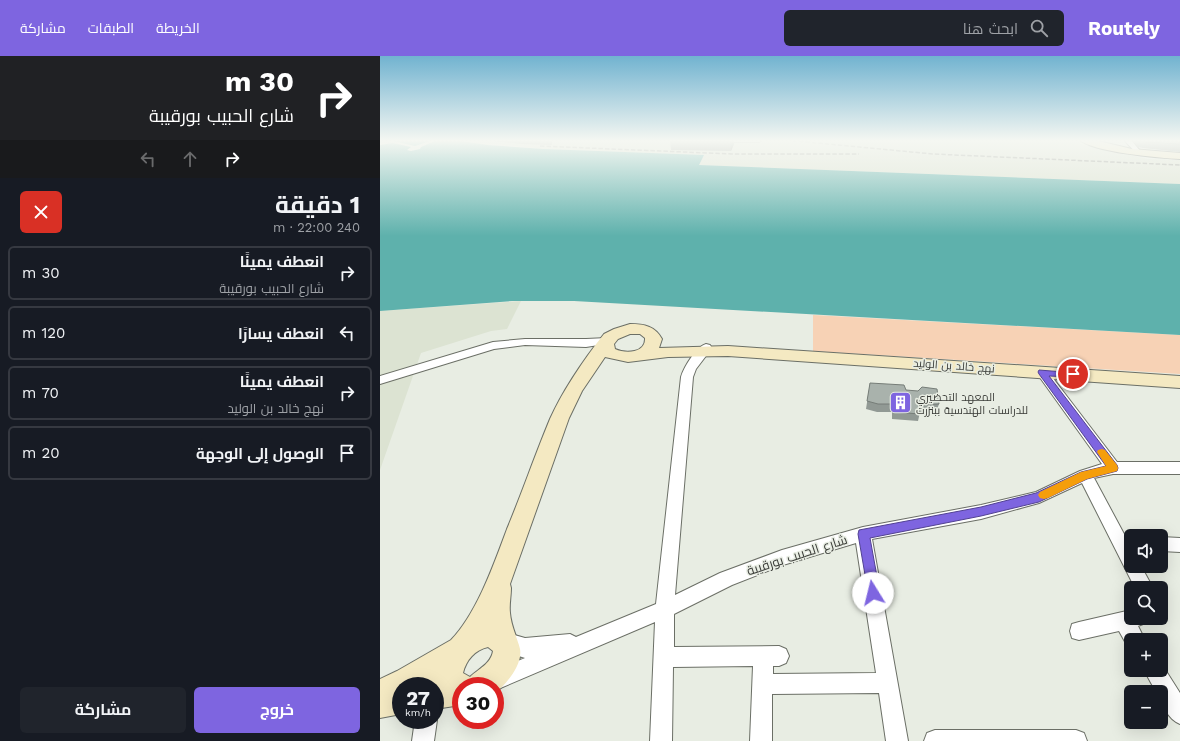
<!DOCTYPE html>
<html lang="ar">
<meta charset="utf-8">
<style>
:root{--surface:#171b24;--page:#20242c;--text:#f1f3f6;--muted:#9ea1a6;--line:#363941;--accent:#7e65e0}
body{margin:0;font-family:"Work Sans",Cairo,sans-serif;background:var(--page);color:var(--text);direction:rtl;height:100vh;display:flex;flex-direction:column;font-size:15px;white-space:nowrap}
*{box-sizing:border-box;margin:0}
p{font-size:13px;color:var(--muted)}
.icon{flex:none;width:22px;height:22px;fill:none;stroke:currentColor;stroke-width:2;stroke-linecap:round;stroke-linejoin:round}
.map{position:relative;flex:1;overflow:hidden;direction:ltr}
.panel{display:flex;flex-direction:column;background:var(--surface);width:380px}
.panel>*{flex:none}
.banner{background:#202124;color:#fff;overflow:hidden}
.tools{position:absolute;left:744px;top:473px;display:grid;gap:8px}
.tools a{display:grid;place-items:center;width:44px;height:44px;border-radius:6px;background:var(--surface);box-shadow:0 4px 16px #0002;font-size:20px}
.speed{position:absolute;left:12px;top:621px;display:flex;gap:8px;font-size:20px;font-weight:700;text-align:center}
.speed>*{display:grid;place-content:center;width:52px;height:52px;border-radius:50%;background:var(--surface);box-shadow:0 4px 16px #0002;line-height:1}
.speed small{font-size:10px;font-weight:400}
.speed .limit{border:6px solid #d22;background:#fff;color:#111}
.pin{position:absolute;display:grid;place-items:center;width:34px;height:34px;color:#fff;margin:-17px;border:2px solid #fff;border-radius:50%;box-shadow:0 1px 4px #0007}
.me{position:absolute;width:44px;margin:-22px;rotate:351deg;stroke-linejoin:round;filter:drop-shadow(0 0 3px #0008)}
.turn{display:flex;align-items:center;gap:14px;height:84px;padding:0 20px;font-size:18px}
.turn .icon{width:52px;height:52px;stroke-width:2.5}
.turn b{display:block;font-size:28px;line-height:34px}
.lanes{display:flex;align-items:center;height:38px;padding:0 20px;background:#0003;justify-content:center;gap:20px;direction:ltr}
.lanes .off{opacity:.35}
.round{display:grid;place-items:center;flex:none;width:42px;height:42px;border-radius:6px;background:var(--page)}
.headline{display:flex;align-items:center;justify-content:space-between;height:68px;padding:0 20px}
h1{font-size:24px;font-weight:700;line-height:30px}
.action{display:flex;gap:8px;margin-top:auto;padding:8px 20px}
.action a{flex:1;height:46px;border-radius:6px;background:var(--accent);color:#fff;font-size:16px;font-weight:700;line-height:46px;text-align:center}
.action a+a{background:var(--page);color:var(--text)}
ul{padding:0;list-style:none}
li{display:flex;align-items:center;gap:12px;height:54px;margin:0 8px 6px;padding:0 12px;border:2px solid var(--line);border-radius:6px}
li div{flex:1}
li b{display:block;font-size:15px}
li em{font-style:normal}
header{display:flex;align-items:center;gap:24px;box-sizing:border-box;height:56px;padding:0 20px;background:var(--accent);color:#fff}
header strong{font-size:19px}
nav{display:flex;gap:22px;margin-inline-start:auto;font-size:14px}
.search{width:280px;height:36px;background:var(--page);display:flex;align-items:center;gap:10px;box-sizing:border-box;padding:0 14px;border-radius:6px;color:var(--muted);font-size:15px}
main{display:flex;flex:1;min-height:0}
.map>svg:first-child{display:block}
.built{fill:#dce3d2}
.green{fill:#f7d2b5}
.water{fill:#5eb1ac}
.pier{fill:#e8ede3}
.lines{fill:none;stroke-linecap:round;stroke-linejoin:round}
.street-casing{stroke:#6b6f66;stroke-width:2}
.secondary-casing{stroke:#6b6f66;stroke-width:2}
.street{fill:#fff;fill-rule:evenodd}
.secondary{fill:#f4e9c2;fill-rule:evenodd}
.rail{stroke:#8d908a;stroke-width:1.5;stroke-dasharray:4.5 2;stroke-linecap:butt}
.wall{fill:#919994}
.shaded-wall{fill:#767d78}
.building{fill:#a9b2ac;stroke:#767d78}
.route{fill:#7e65e0;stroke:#524292}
.slow{fill:#f59e0b}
.labels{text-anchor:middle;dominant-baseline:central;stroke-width:3;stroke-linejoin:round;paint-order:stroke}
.street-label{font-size:11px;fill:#3a3c38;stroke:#e8ede3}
.poi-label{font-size:11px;fill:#3a3c38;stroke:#e8ede3;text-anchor:start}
.near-street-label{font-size:13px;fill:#3a3c38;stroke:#e8ede3}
</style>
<header>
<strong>Routely</strong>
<div class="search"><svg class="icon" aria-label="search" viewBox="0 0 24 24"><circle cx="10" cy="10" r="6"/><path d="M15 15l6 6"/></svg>ابحث هنا</div>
<nav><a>الخريطة</a><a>الطبقات</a><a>مشاركة</a></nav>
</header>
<main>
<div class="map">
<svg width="800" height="685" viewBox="0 0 800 685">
<rect width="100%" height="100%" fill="#e8ede3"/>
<path class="built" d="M77 84H684L768 103 800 104V128L318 109 324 99 164 93Z
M141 245 127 273 111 275 41 297 0 414V255Z"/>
<path class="green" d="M433 259 800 279V318L433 295Z"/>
<path class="water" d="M0 84H74L108 89 164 93 324 99 319 109 800 128V279L194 245H132L0 255Z"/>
<path class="pier" d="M1 84H15L13 85 35 90 50 85 57 84 41 91 40 93 31 95 27 94 31 91 13 87 0 89V86L3 85Z"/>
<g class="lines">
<defs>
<path id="street" d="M345 84H382L379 86H348Z
M744 84H751L761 96V98H757Z
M227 282 231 283 233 285 231 287 206 291 145 289 114 293 0 328V320L113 286 145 283H206Z
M326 288 330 289 332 292 316 313 313 321 295 539 340 517 402 494 483 471 601 449 656 436 700 415 722 408 656 316 658 313H666L737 406H800V418H733L714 422 751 491V510H761L773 532H755L702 427 659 447 601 463 492 483 528 685H506L499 637 392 638V685H370L373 610 293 611 292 685H270L275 566 118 633 115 632V630H111L108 623 111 616 145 602 117 593 114 586 117 579 124 576 145 582 190 578 196 581 276 548 301 321C304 311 316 291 326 288ZM476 487 496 617 393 618V610H399L406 607 409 600 406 593 399 590 294 591V558L352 529 403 509Z
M781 481 800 482V496L781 495Z
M751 554V562H765L763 568 758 570 765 584H751V592L748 591 739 575 699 584 692 582 690 575 692 568 699 566Z
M781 607 800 637V668C788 663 781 649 781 636H776L764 614H781Z
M55 660 57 664 54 685H32L35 664H55Z
M555 674H696L704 677 707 685H544L547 677Z"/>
<path id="secondary" d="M700 84H714L752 93 800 97V103C780 102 713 96 700 84Z
M250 268C264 268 275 270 282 283L279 292 348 290 800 320V332L348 300 288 301 248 306 225 301 202 335 189 362 130 528 131 532C131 540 129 549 130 557 131 570 137 581 140 593 143 608 126 629 115 637V630H81V649L55 653V630H21V658L0 662V623L17 615 71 584C97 557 114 508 127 473 142 437 155 399 170 363 183 334 205 302 224 278L234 273ZM250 278H260L265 282C266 297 246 298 235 293L234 288 238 283ZM108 591 113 595C111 608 98 613 90 621L83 617C86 604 95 594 108 591Z"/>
</defs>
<use href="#street" class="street-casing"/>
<use href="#secondary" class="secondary-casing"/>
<use href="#street" class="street"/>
<use href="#secondary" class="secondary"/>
<path class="rail" d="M406 84 553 98 800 109
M160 90 353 98H479"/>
</g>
<path class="wall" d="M102 84H172V89L142 88Z
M290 84H354V88L351 95 291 94Z
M752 84H800V96L763 92 758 91Z
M490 327 526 334 559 348 556 356H540L538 365 512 363V356H497L486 353Z"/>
<path class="shaded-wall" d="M350 84H354V88L351 95Z"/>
<path class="building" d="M320 84H350V85Z
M762 84H800V88L766 86Z
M490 327 524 329 526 334 538 335 542 331 557 333 559 348 539 349 540 358 513 356 514 348H498L487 345Z"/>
<linearGradient id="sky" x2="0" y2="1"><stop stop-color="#71b3d0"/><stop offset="0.47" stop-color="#f5f7f2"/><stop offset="1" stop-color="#f5f7f2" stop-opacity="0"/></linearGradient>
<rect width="800" height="180" fill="url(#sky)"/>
<path class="route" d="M659 314 696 317 697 318 696 320 693 321 669 320 737 409 738 412 737 415 707 423 659 446 601 460 490 482 500 537 498 542 493 543 489 542 478 478 479 474 601 451 656 437 701 416 726 410 659 318 658 316Z"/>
<path class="slow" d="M722 393 725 394 737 409 738 412 737 415 707 423 668 442 664 443 660 442 658 439 660 436 701 416 726 410 717 396 718 394Z"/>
<defs>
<symbol id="building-square" viewBox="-11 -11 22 22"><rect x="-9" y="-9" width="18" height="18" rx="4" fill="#7e65e0" stroke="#e8ede3"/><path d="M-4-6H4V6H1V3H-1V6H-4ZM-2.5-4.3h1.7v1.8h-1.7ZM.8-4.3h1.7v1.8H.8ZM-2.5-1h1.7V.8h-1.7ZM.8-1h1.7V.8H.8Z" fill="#fff"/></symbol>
</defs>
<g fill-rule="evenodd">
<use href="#building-square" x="508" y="334" width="25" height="25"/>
</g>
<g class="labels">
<g class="street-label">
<text transform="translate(574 310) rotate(4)">نهج خالد بن الوليد</text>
</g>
<g class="poi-label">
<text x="536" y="341">المعهد التحضيري<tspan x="536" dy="13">للدراسات الهندسية ببنزرت</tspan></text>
</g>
<g class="near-street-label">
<text transform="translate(417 499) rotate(-18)">شارع الحبيب بورقيبة</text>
</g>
</g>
</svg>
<div class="tools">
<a><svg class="icon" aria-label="sound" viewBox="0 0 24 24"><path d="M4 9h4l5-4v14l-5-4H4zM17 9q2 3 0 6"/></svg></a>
<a><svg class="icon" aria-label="search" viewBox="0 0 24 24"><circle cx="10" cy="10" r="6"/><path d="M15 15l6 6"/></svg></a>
<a>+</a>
<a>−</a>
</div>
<div class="speed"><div>27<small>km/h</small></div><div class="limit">30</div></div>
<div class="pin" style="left:693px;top:318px;background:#d93025"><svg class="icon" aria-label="arrive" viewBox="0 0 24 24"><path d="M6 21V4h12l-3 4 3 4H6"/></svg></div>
<svg class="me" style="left:493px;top:537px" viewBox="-20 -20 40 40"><circle r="19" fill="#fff"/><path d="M0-13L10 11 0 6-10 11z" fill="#7e65e0"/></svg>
</div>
<section class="panel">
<div class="banner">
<div class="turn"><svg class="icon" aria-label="right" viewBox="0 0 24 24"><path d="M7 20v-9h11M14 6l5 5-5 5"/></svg><div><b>30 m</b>شارع الحبيب بورقيبة</div></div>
<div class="lanes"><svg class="icon off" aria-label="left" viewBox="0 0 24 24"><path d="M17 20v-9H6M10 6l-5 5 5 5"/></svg><svg class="icon off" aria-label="ahead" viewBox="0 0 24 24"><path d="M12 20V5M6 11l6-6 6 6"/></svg><svg class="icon" aria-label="right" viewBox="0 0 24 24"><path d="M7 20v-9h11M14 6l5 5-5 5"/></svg></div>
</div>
<div class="headline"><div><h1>1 دقيقة</h1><p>240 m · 22:00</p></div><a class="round" style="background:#d93025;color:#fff"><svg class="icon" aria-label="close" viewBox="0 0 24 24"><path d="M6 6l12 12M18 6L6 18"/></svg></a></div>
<ul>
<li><svg class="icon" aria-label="right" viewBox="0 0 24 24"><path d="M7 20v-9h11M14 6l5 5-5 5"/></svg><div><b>انعطف يمينًا</b><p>شارع الحبيب بورقيبة</p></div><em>30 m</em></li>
<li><svg class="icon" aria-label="left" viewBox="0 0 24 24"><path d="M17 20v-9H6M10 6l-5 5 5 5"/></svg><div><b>انعطف يسارًا</b></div><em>120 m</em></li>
<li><svg class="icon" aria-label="right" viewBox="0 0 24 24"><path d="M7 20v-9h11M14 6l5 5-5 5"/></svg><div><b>انعطف يمينًا</b><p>نهج خالد بن الوليد</p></div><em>70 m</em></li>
<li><svg class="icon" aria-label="arrive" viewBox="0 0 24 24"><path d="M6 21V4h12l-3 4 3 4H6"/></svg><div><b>الوصول إلى الوجهة</b></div><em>20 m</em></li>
</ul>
<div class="action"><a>خروج</a><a>مشاركة</a></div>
</section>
</main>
